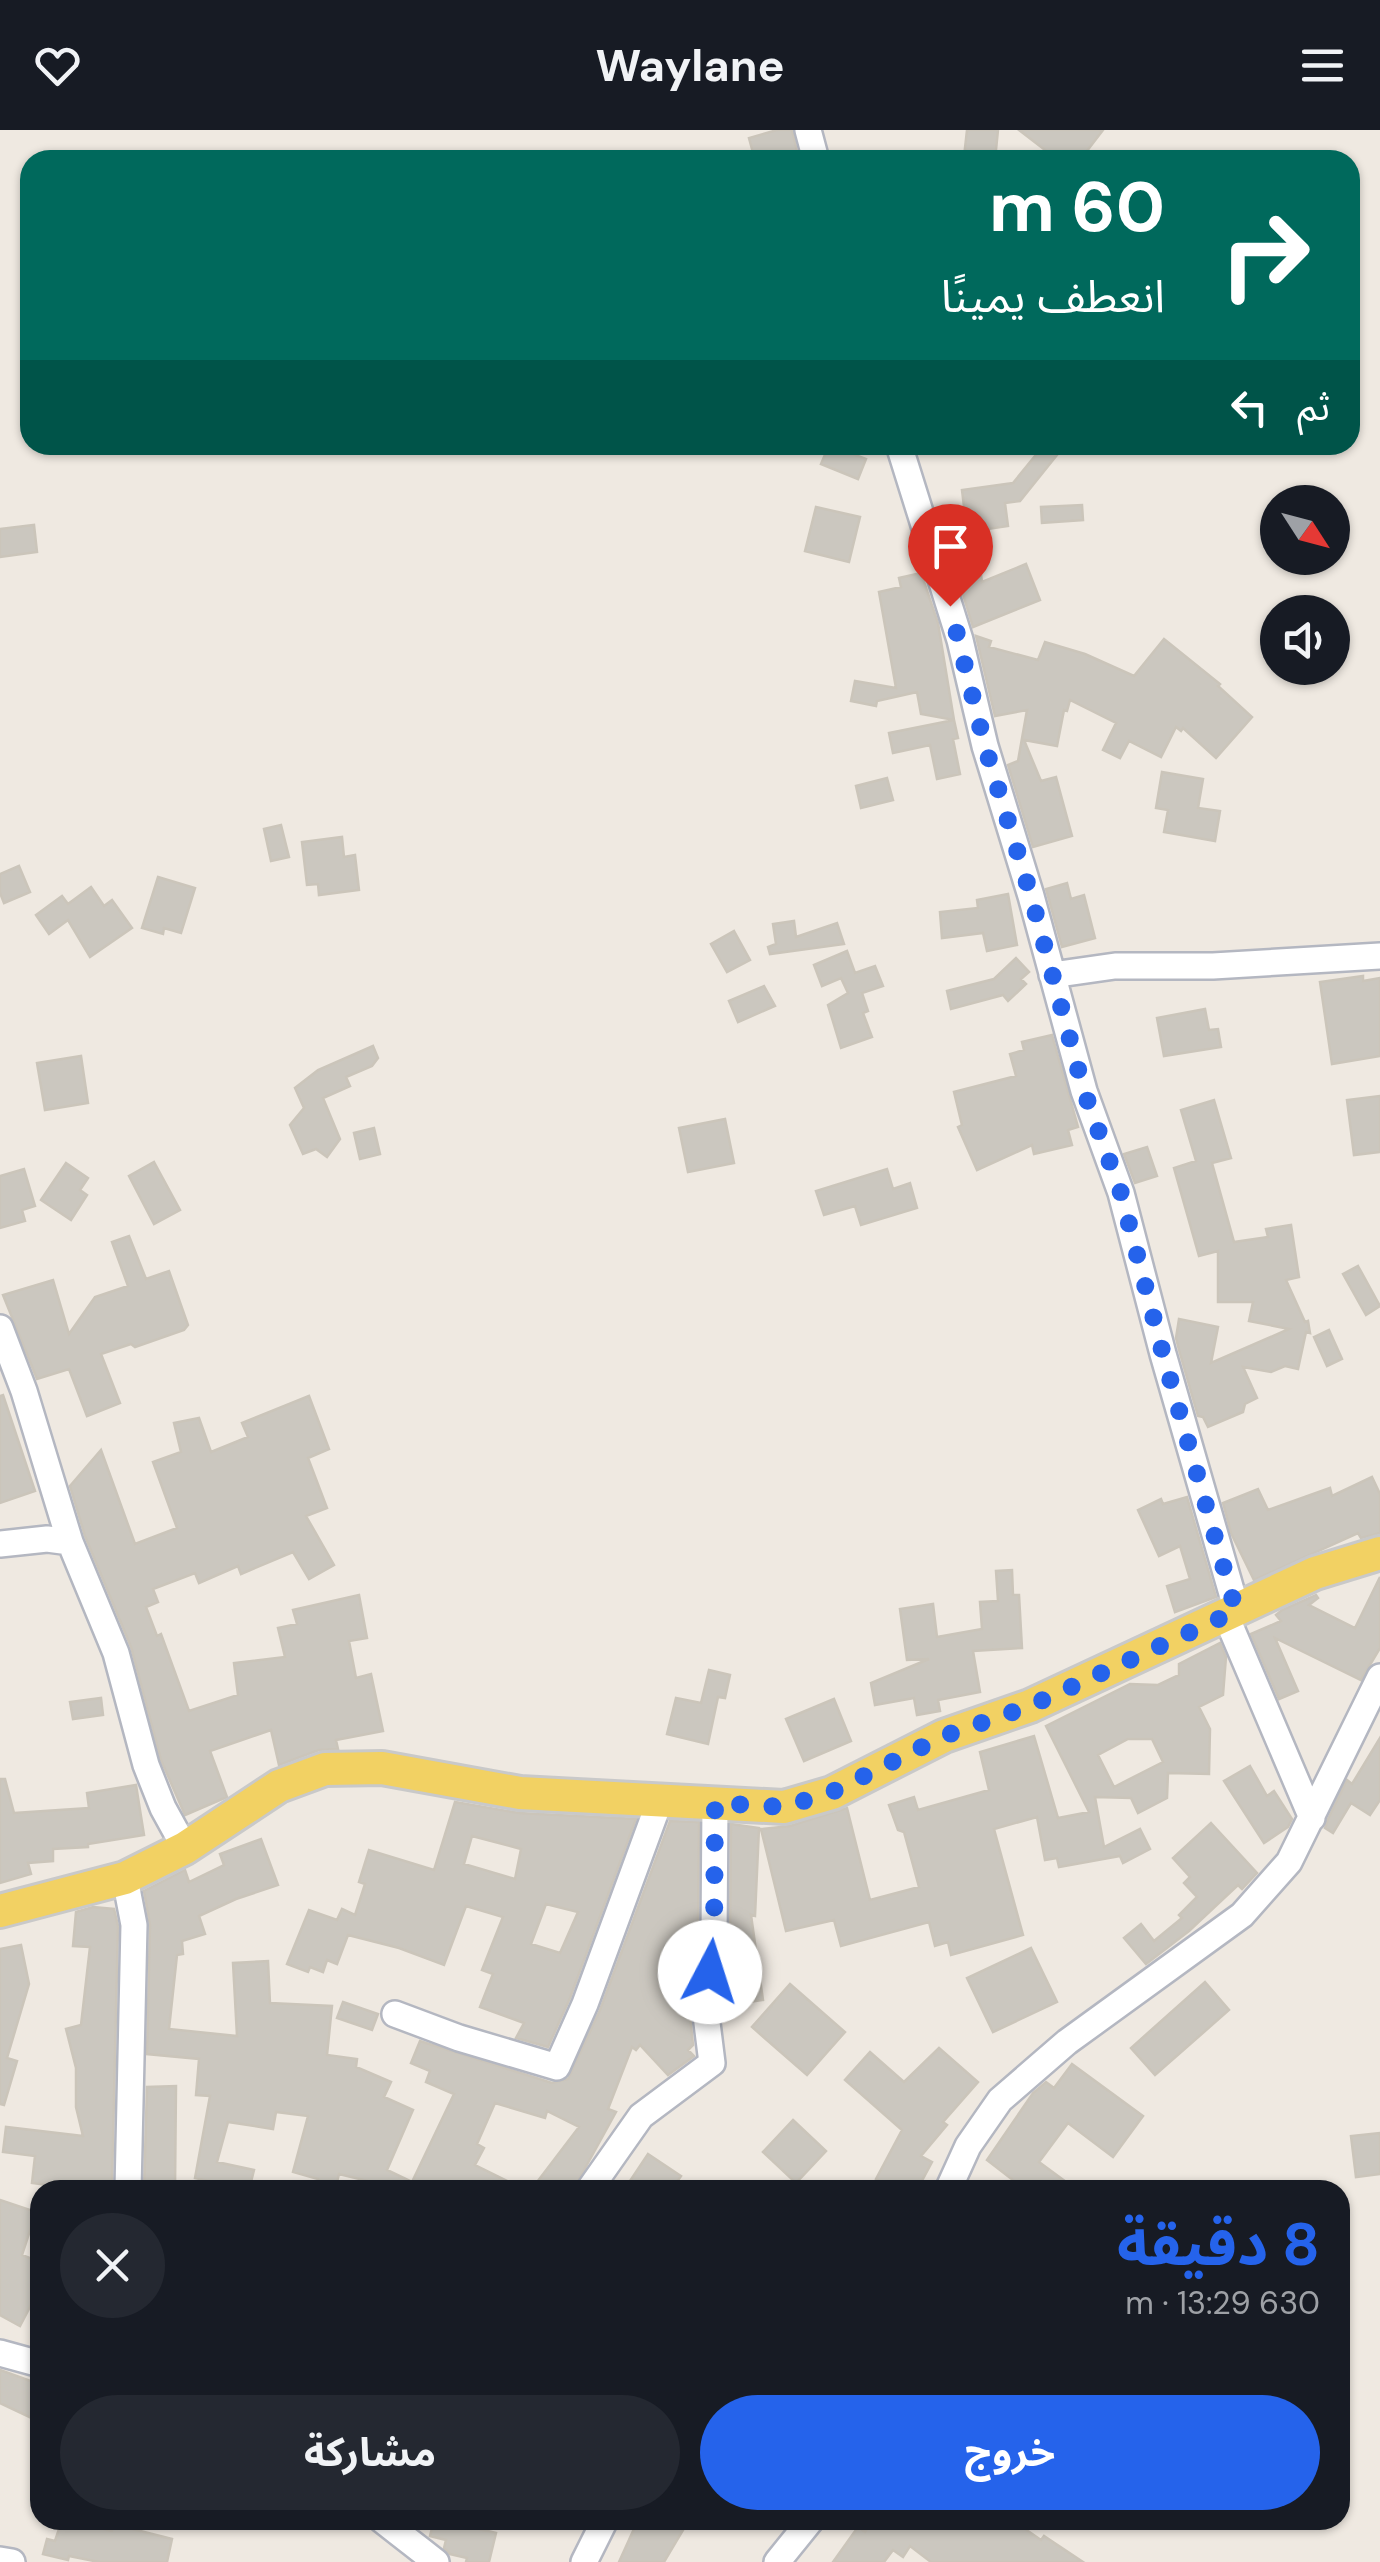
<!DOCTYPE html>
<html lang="ar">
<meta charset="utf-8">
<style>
:root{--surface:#171b24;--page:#242831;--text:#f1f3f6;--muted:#9ea1a6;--accent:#2563eb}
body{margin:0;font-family:"DM Sans","Noto Sans Arabic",sans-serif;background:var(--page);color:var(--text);direction:rtl;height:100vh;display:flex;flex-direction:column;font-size:38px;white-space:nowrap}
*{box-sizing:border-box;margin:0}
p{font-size:32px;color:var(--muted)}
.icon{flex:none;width:55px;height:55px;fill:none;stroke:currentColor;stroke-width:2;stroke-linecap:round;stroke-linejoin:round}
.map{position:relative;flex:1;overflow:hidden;direction:ltr}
.drawer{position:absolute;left:30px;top:2050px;width:1320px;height:350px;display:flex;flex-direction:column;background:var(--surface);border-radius:30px;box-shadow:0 2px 8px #0004;direction:rtl}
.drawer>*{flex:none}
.hud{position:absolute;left:20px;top:20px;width:1340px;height:305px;border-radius:30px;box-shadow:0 2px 8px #0004;direction:rtl;background:#00695c;color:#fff;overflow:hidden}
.needle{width:65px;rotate:126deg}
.fabs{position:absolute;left:1260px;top:355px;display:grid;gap:20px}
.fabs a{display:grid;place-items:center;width:90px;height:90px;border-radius:50%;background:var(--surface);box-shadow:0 2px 8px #0004;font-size:50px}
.pin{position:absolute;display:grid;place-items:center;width:85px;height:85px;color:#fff;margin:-102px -42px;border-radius:50% 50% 50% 0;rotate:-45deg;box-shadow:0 0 10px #0007}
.pin .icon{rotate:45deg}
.me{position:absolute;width:110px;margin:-55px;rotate:5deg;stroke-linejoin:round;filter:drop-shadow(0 0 8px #0008)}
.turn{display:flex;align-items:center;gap:35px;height:210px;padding:0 30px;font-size:45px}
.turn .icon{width:130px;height:130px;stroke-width:2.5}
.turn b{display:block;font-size:70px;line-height:85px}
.then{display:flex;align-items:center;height:95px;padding:0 30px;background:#0003;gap:20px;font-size:38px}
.round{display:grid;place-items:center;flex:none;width:105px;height:105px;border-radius:52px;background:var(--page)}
.head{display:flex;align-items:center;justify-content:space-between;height:170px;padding:0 30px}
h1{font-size:60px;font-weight:700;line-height:75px;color:var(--accent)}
.action{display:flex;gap:20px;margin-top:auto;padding:20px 30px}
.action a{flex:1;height:115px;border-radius:60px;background:var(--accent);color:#fff;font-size:40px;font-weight:700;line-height:115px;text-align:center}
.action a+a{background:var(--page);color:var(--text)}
header{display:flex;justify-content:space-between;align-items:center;height:130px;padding:0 30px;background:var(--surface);font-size:45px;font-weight:700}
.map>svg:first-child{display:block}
.building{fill:#cbc7bf;stroke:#cbc5ba;stroke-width:2.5;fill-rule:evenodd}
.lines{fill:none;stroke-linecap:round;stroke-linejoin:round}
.minor-casing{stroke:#b4b7c1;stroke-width:30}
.major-casing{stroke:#c9c9c9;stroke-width:38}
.minor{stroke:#fff;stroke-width:25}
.major{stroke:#f2d163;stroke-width:32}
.route{stroke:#2563eb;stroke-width:18;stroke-dasharray:0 32.4}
</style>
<header><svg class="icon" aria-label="menu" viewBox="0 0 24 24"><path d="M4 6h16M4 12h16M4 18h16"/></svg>Waylane<svg class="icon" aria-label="heart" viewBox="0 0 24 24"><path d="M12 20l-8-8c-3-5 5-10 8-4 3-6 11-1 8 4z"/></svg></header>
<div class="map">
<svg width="1380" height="2432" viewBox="0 0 1380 2432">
<rect width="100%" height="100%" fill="#efe9e1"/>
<path class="building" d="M777 0H792L799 30H755L749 8Z
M967 0H998L995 30 964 27Z
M1019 0H1103L1080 30H1058Z
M829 315 866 329 858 349 821 334Z
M1044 315 1057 325 1020 371 1005 373 1008 396 967 402 962 360 1013 353Z
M1082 375 1083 390 1042 393 1041 377Z
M816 377 860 387 849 432 805 421Z
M34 395 37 422 0 427V399Z
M1026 434 1040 470 973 497 958 448 981 445 982 452Z
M921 443 938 493 954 590 921 584 917 562 877 571 876 576 851 571 855 551 896 558 879 462 901 457 899 448Z
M976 506 991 511 989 517 1038 530 1045 512 1085 524 1134 546 1164 509 1220 554 1218 556 1252 587 1216 628 1183 598 1181 601 1176 597 1161 627 1129 611 1120 628 1103 620 1116 593 1070 570 1067 581 1064 580 1057 616 1024 610 1041 651 1056 647 1072 706 1033 717 1008 635 1018 631 1027 580 995 586Z
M954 590 958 608 953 609 960 644 937 649 930 615 893 623 889 603Z
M1162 642 1203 649 1198 678 1220 681 1215 711 1164 702 1168 680 1156 678Z
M887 648 893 670 861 678 856 656Z
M281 695 289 727 271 731 264 699Z
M342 707 344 727 355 725 359 760 319 765 318 754 307 755 302 712Z
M19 736 30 762 4 773 0 763V744Z
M158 747 195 758 181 803 164 798 163 804 142 798Z
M1067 753 1071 769 1084 765 1095 808 1062 817 1046 759Z
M91 757 104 776 112 770 132 798 90 827 68 790 49 804 36 785 62 766 68 774Z
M1008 764 1017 815 987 821 983 803 942 808 940 782 978 778 977 770Z
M794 791 796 807 837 793 844 814 770 824 768 817 776 814 773 794Z
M734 801 750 830 727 842 711 814Z
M847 821 855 843 875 836 883 856 862 863 868 881 863 883 872 907 841 918 828 875 848 863 841 848 822 856 814 835Z
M1016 828 1029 842 1021 849 1026 854 1008 871 1003 865 951 879 947 861 994 849Z
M1363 846V851L1380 848V926L1332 934 1320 852Z
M764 856 775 876 738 892 729 871Z
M1205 879 1209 900 1218 899 1221 917 1164 926 1157 888Z
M1052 905 1078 997 1068 1000 1072 1015 1034 1024 1032 1015 977 1040 958 997 962 995 954 962 1016 946 1010 924 1024 920 1022 912Z
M373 916 378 928 372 936 346 947 350 956 323 968 340 1009 327 1027 316 1019 303 1024 290 995 304 978 295 958 318 940Z
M81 926 88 973 45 980 37 933Z
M1380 966V1022L1354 1025 1347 970Z
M1214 970 1231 1028 1212 1033 1234 1112 1268 1107 1266 1099 1291 1095 1299 1147 1286 1150 1305 1192 1308 1191 1310 1203 1306 1202 1298 1239 1285 1236 1271 1242 1243 1237 1257 1268 1245 1274 1243 1282 1208 1297 1203 1287 1198 1286 1179 1220 1176 1208 1179 1189 1218 1197 1211 1233 1289 1199 1249 1191 1253 1172H1218V1121L1199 1126 1174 1038 1196 1031 1181 980Z
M725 989 734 1033 688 1042 679 998Z
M374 998 380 1024 360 1029 354 1003Z
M1147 1017 1157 1046 1135 1053 1124 1024Z
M154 1032 180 1080 154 1094 129 1046Z
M66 1033 88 1048 80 1060 87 1065 71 1090 41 1070Z
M24 1039 35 1076 22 1080 25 1091 0 1098V1046Z
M887 1039 893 1059 910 1053 917 1078 861 1095 855 1076 824 1085 816 1061Z
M129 1106 146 1149 169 1141 188 1195 184 1200 135 1217 131 1214 101 1224 120 1273 87 1286 69 1239 37 1249 3 1165 53 1150 69 1204 95 1167 128 1156 112 1112Z
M1358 1136 1380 1176 1366 1185 1343 1144Z
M1329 1200 1342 1229 1327 1236 1314 1207Z
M3 1265 35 1361 0 1373V1266Z
M309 1266 329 1319 308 1328 327 1378 306 1386 334 1435 309 1449 293 1422 241 1444 238 1436 199 1453 195 1443 153 1459 158 1472 146 1477 157 1506 161 1504 189 1581 238 1565 234 1533 285 1527 278 1498 297 1494 293 1480 359 1465 367 1508 349 1511 356 1548 371 1544 383 1601 336 1610 338 1619 319 1620 279 1635 271 1600 210 1621 227 1667 185 1685 161 1630 131 1517 85 1406 70 1356 101 1320 135 1414 177 1398 153 1332 181 1322 174 1293 199 1288 211 1322 248 1307 242 1293Z
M1372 1347 1380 1364V1403L1361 1408 1358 1403 1254 1450 1231 1403 1223 1373 1258 1359 1268 1380 1330 1358 1332 1366Z
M1187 1367 1216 1467 1175 1482 1167 1456 1190 1449 1180 1416 1159 1426 1138 1380 1161 1369 1163 1374Z
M1012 1440 1013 1465H1019L1022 1518 973 1521 980 1562 938 1570 940 1581 917 1585 914 1568 875 1575 871 1553 929 1529 907 1530 900 1479 933 1474 937 1507 982 1499 980 1472 998 1471 996 1441Z
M1380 1447V1518L1361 1550 1275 1508 1298 1561 1279 1569 1251 1504 1281 1491 1276 1485 1282 1480 1316 1465 1318 1468 1309 1475 1355 1498Z
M1220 1513 1226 1527 1223 1565 1199 1577 1210 1599 1209 1644 1168 1643 1167 1668 1138 1683 1131 1668 1095 1667 1104 1717 1140 1699 1150 1719 1123 1733 1120 1726 1059 1737 1057 1728 1045 1730 1037 1687 994 1699 1023 1805 951 1825 948 1812 935 1816 929 1792 841 1816 834 1790 786 1801 761 1699 790 1696 847 1678 870 1770 919 1757 904 1702 898 1700 889 1675 914 1667 918 1680 989 1660 980 1622 1034 1606 1058 1688 1089 1682 1046 1596 1130 1554 1158 1555 1179 1545V1534ZM1128 1609H1152L1163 1632 1114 1657 1098 1625Z
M709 1540 730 1545 725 1568 718 1567 708 1614 667 1604 676 1568 701 1573Z
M101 1568 103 1585 73 1589 70 1572Z
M834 1569 851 1611 804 1631 786 1589Z
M1380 1608V1670L1370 1685 1351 1673 1333 1703 1325 1698 1328 1689 1347 1650 1352 1654Z
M1250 1636 1267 1666 1274 1661 1292 1689 1288 1697 1264 1713 1224 1651Z
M0 1649H5L14 1683 89 1678 87 1663 136 1655 144 1705 88 1714V1717L53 1719V1731L28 1733 31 1744 0 1753Z
M455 1672 519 1683 636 1689 570 1868 548 1917 516 1908 524 1893 480 1877 493 1844 482 1840 503 1787 466 1776 444 1835 399 1818 348 1805 337 1834 327 1830 323 1842 310 1837 308 1842 287 1834 309 1780 337 1790 342 1779 355 1785 365 1754 359 1752 369 1720 434 1740ZM472 1706 521 1719 515 1749 464 1734ZM546 1774 578 1782 560 1823 531 1814Z
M670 1691 699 1692 698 1806 689 1875 693 1915 688 1920 694 1926 668 1945 640 1915 636 1920 632 1917 608 1979 616 1982 573 2060H531L579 1997 547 1981 545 1988 495 1973 477 2014 484 2018 475 2035 525 2060H382L384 2055 339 2044 335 2060H315L318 2049 293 2042 308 1986 276 1982 273 1999 228 1992 217 2032 254 2040 249 2060 195 2048 210 1966 196 1965 199 1929 147 1924 150 1795 144 1761 185 1740 189 1752 224 1735 220 1724 261 1709 278 1755 236 1769 199 1786 205 1804 182 1811 183 1824 177 1825 169 1899 237 1906 233 1833 268 1831 270 1873 332 1876 327 1925 357 1929 356 1937 391 1952 384 1967 413 1980 387 2040 412 2052 454 1964 426 1952 430 1941 411 1933 420 1911 552 1953 568 1949 600 1880Z
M1211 1693 1257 1743 1242 1759 1238 1755 1189 1801 1146 1834 1124 1808 1141 1794 1154 1811 1182 1788 1179 1785 1197 1767 1184 1753 1190 1747 1173 1728Z
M731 1694 759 1698 755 1786 751 1785 763 1870 729 1875 728 1863 723 1864 730 1807Z
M93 1777 114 1779 118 1796 112 2053 84 2060 32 2053 35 2026 3 2022 6 1997 83 2006 76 1977V1938L66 1899 81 1895 90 1817 73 1816 76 1782Z
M21 1815 29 1854 7 1928 17 1931 4 1975 0 1974V1819Z
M1031 1818 1057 1872 993 1902 967 1848Z
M1205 1852 1229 1880 1155 1945 1131 1918Z
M790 1854 845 1902 807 1945 752 1897Z
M343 1872 378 1884 372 1900 337 1888Z
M939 1918 978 1952 943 1992 947 1995 921 2026 932 2032 917 2060H896L876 2049 902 2000 845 1950 870 1922 904 1952Z
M1072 1934 1143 1986 1113 2027 1068 1993 1039 2032 1077 2060H1026L987 2030 1033 1963 1046 1952 1054 1958Z
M176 1956 175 2060H144L147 1957Z
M793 1990 826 2021 796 2053 763 2022Z
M1380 2003V2044L1356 2047 1351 2006Z
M648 2024 681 2046 671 2060H624Z
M0 2070 36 2082 22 2125 40 2132 32 2157 40 2161V2180L31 2175 20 2196 0 2185Z
M0 2240 36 2253 40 2250V2292L0 2273Z
M62 2390H79L78 2393 112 2401 113 2394 172 2409 167 2432H99L69 2426 68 2430 43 2424 47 2409 55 2411Z
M434 2390H469L467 2396 496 2403 489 2432H466L467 2428 450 2424 444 2418 446 2410 430 2406Z
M638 2390H689L664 2432H619Z
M873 2390H1012L1041 2410 1044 2406 1083 2432H931L910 2416 903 2427 893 2420 884 2432H833L858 2397 865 2402Z"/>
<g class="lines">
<defs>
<path id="minor" d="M808 0 816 30
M899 315 960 510 985 616 1031 766 1084 961 1121 1063 1163 1224 1237 1481
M1052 845 1115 836H1213L1380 826
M0 1198 24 1261 70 1412 116 1523 146 1635 163 1678 185 1718
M0 1414 47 1409 70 1412
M1226 1486 1312 1688
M125 1748 134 1795 128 2060
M395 1884 459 1908 557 1937 585 1874 660 1670
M589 2060 641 1986 712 1933 705 1877 714 1807 715 1673
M948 2060 968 2016 1000 1970 1067 1912 1242 1785 1289 1732 1380 1547
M0 2223 40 2234
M382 2390 436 2432
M0 2430 12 2432
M584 2432 605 2390
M777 2432 811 2390"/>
<path id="major" d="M0 1781 125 1748 185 1718 279 1656 325 1639 382 1638 520 1663 784 1677 832 1663 944 1606 1030 1576 1315 1443 1380 1423"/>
</defs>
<use href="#minor" class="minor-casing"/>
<use href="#major" class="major-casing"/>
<use href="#minor" class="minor"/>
<use href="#major" class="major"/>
</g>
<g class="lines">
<path class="route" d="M710 1842 714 1808 715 1673 784 1677 832 1662 944 1606 1030 1576 1236 1481 1163 1224 1121 1063 1084 961 1031 766 985 616 950 476"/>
</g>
</svg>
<div class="fabs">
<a><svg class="needle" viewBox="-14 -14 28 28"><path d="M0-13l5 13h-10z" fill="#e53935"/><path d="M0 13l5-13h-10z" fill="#9ea1a6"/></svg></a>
<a><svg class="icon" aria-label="sound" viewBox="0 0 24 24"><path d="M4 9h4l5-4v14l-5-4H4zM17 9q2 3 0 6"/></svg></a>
</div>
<div class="pin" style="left:950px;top:476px;background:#d93025"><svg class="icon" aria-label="arrive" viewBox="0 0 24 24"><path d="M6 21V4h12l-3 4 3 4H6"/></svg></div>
<svg class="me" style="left:710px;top:1842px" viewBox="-20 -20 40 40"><circle r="19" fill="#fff"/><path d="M0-13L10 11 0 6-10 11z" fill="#2563eb"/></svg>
<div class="hud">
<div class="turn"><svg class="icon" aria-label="right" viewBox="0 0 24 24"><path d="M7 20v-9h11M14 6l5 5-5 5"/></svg><div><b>60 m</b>انعطف يمينًا</div></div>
<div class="then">ثم<svg class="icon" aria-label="left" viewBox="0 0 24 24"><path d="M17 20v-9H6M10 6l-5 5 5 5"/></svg></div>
</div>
<section class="drawer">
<div class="head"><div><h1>8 دقيقة</h1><p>630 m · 13:29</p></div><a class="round"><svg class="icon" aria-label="close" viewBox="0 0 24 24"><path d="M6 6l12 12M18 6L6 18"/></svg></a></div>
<div class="action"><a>خروج</a><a>مشاركة</a></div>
</section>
</div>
